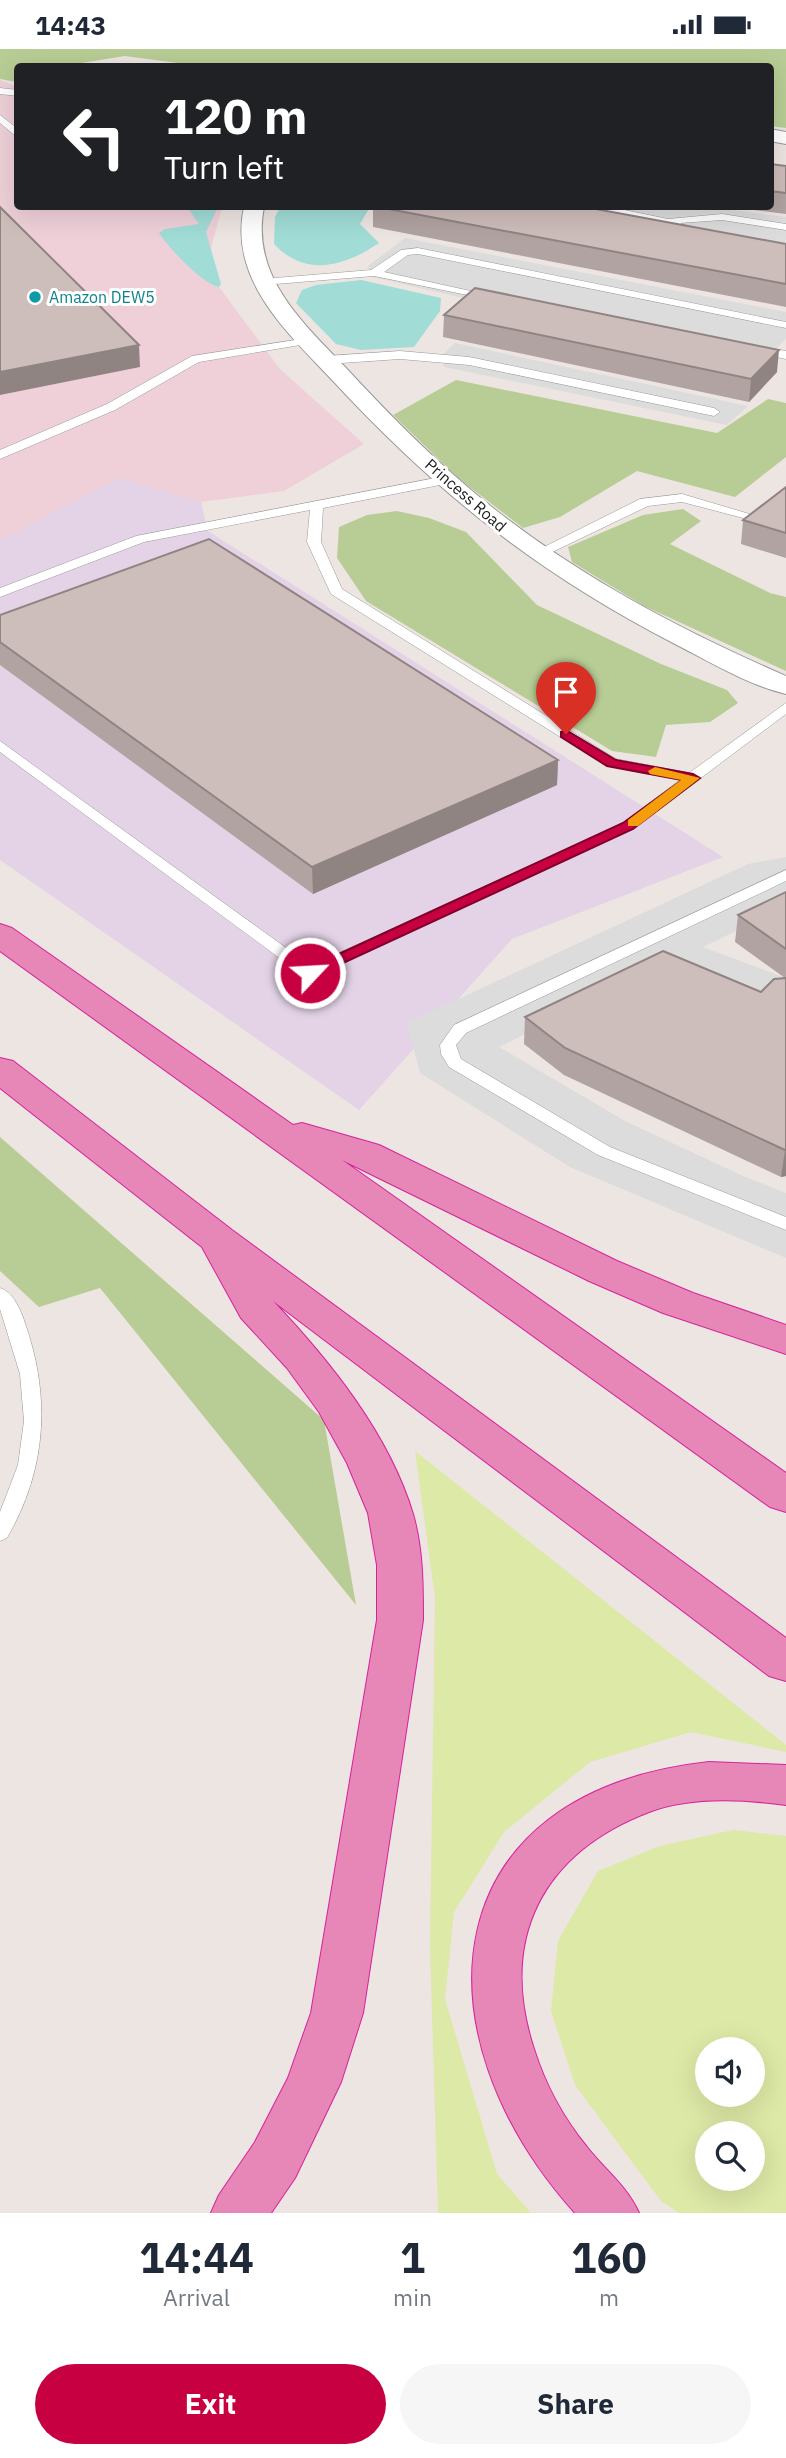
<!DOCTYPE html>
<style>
:root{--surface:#fff;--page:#f6f6f7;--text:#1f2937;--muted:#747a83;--accent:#c70041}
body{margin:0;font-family:"IBM Plex Sans",sans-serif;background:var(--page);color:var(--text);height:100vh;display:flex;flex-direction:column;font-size:26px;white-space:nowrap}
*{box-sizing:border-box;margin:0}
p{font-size:23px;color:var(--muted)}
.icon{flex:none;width:38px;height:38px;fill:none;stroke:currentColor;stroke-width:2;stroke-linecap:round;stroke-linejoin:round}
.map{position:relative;height:2164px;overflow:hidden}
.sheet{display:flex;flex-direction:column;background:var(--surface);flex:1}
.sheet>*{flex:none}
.top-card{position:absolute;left:14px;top:14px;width:760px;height:147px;border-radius:7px;box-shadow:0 7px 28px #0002;background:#202124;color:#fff;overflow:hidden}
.buttons{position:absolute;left:695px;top:1988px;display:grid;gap:14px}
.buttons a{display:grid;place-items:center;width:70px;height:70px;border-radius:50%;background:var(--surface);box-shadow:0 7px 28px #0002;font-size:35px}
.pin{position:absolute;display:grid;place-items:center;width:60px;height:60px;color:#fff;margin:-72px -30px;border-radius:50% 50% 50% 0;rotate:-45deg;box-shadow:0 0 7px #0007}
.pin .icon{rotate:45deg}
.me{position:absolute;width:77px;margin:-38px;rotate:65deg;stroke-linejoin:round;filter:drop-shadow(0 0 5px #0008)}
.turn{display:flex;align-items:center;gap:24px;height:147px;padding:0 35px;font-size:32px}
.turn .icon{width:91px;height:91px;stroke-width:2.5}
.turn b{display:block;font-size:49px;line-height:60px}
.eta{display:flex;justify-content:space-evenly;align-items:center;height:119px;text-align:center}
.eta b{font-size:42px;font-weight:700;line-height:49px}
.primary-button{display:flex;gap:14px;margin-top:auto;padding:14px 35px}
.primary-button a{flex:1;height:80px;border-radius:42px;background:var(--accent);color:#fff;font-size:28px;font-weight:700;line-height:80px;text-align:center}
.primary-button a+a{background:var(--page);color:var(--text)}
.status{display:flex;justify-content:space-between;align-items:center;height:49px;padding:0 35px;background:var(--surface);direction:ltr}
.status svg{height:19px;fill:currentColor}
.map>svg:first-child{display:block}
.commercial{fill:#efd0d9}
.industrial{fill:#e4d3e7}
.grass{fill:#dde9a6;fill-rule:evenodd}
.forest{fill:#b8cd95}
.parking{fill:#dcdcdc}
.water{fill:#a1dcd6}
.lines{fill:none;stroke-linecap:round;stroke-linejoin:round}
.service-casing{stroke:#999;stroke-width:1}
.minor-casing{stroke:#999;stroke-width:2}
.motorway-casing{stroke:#d7229b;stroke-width:2}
.service{fill:#fff;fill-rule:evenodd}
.minor{fill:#fff;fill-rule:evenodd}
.motorway{fill:#e687b8;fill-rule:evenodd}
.wall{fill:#b0a3a1}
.shaded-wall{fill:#908483}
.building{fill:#cdbdbb;stroke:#908483;stroke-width:2}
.route{fill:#c70041;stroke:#81002a;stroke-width:2}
.slow{fill:#f59e0b}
.culture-dot{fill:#0f9aa8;stroke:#fff;stroke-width:2.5}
.labels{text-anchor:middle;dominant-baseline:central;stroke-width:6;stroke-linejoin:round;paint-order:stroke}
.far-culture-label{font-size:16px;fill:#0d838f;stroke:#fff;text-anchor:start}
.far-street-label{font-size:16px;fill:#1c1c1c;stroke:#fff}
</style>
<div class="status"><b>14:43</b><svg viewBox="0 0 49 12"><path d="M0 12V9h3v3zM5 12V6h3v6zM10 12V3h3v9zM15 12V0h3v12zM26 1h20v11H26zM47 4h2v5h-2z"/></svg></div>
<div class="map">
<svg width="786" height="2164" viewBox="0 0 786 2164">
<rect width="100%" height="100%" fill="#ede5e1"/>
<path class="commercial" d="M0 31 17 38 18 158H222L210 203 214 231 280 320 364 395 284 442 201 453 119 429 0 492Z"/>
<path class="industrial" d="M119 429 201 453 208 482 723 808 512 890 359 1061 0 811V492Z"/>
<path class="grass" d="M415 1402 786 1696V1703L691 1683 590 1713 504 1783 454 1863 445 1950 497 2125 531 2164H438L430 1897 435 1549Z
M733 1781 786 1787V2164H679L661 2152 575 2036 551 1962 558 1892 598 1822 660 1797ZM707 2000H752V2046H707ZM707 2084H752V2130H707Z"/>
<path class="forest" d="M0 0H786V79L770 77V18H207L125 7 63 17 18 18 17 33 0 30Z
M456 331 717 384 768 350 786 354V408L735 448 637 422 560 468 523 479 458 429 393 366Z
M683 460 701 472 670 495 770 544 786 548V622L644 557 572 513 568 498 643 466Z
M397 462 429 469 466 483 537 556 661 615 727 641 738 654 710 673 666 676 656 708 612 702 366 552 337 509 339 478 367 466Z
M0 1088 324 1371 356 1556 100 1239 39 1258 0 1222Z"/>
<path class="parking" d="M486 158H705L786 168V214Z
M405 189 786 263V290L759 317 372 228 368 217Z
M455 294 748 357 727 376 444 318 442 306Z
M786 808V858L703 898 786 929V968L661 918 499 998 625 1072 743 1127 786 1144V1209L570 1118 420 1024 407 974 748 815Z"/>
<path class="water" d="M187 158H218L206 183 221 235 219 238C201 234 170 200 159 184L165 180 199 175Z
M280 158H370L360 175 379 194C345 217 306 229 274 195L275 168Z
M361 231 441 249 440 262 414 298 361 301 336 295 296 254 302 241 316 236Z"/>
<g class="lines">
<defs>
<path id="service" d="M0 39 18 41V47L0 45Z
M0 66 18 80V89L0 74Z
M591 158H610L668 170 722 165 786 175V181L722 171 680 174 693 180 688 183Z
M418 199 786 273V279L418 205 408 206 384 223 498 248 492 251 374 227 263 236 257 233 263 230 371 221 401 201Z
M308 289 312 290V294L199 313 115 361 0 410V401L107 355 192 307Z
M756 297 786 302V310L752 303V299Z
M400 302 469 308 714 359 720 363 714 367 469 316 400 310 327 315 321 311 327 307Z
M446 427 452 431 450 434 323 459 321 493 342 540 616 710 689 724 786 654V665L633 780 310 929 304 927 0 703V692L311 917 623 774 680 731 607 717 331 545 307 493 310 461 144 493 0 548V539L136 487Z
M682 445 753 466 747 470 682 453 648 457 544 507 539 508 532 504 640 450Z
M786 821V832L466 984 456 996 461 1010 610 1098 786 1168V1181L598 1106 449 1018 441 1005 440 996 454 976Z
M0 1239C14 1243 22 1264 26 1277 51 1351 46 1421 7 1489L0 1492V1463L18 1416 24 1372 20 1325 0 1260Z"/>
<path id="minor" d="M770 80 786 83V95L770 92Z
M244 158H264C250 227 303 274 347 320 384 360 422 399 464 435 559 517 671 577 786 627V645C748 636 710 613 675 595 539 525 438 445 334 333 288 284 228 231 244 158Z"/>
<path id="motorway" d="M0 875 12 879 293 1076 302 1074 379 1096 617 1212 693 1244 786 1276V1305L663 1264 589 1232 342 1111 786 1424V1463L770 1458 0 902Z
M0 1009 13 1012 232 1181 786 1589V1632L769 1627 273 1252C329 1311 389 1385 413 1465 423 1500 423 1535 423 1571L363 1964 341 2033 295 2129 271 2164H211L219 2146 255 2093 288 2029 311 1964 377 1571V1516L368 1464 347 1414 319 1363 287 1319 241 1269 202 1198 0 1039Z
M709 1713 786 1716V1756C743 1750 691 1747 649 1763 542 1804 498 1890 534 2000 545 2035 564 2070 587 2098 605 2121 627 2137 639 2164H575C412 1982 433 1743 709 1713Z"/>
</defs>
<use href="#service" class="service-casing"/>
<use href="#minor" class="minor-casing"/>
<use href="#motorway" class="motorway-casing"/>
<use href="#service" class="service"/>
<use href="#minor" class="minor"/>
<use href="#motorway" class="motorway"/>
</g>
<path class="wall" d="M770 115 786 117V165L730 158H770Z
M373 158H585L786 195V258L373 178Z
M444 266 777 323 749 353 443 288Z
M786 438V509L741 495 743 471Z
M0 566 558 711 557 736 313 845 0 616Z
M786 843V1127L781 1128 564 1026 524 995 525 968 761 943 785 929 735 893 738 866Z"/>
<path class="shaded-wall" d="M139 296 140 318 0 346V323Z
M779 301 777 323 749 353 751 330Z
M558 711 557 736 313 845 312 818Z
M786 1100V1127L781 1128 785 1101Z"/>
<path class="building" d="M770 115 786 117V144L770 142Z
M0 158 139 296 0 323Z
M378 158H585L786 195V235Z
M475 239 779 301 751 330 444 266Z
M786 438V484L743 471Z
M209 490 558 711 312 818 0 593V566Z
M786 843V900L738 866Z
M663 902 761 943 774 930 786 929V1100L785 1101 565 999 525 968Z"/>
<path class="route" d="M566 681 616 711 693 725 700 729 633 780 315 927H304V921L623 774 682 731 607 717 561 688V683Z"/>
<path class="slow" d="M655 718 700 729 638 777H628V771L681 731 650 725 648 722Z"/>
<circle class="culture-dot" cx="35" cy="248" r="7"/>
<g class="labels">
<g class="far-culture-label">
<text x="49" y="248">Amazon DEW5</text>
</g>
<g class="far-street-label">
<text transform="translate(466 446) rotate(41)">Princess Road</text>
</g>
</g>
</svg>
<div class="buttons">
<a><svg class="icon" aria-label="sound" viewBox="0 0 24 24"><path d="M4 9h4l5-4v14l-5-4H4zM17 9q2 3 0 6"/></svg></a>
<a><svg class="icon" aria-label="search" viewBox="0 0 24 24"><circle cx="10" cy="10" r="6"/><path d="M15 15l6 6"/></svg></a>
</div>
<div class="pin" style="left:566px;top:685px;background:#d93025"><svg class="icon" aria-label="arrive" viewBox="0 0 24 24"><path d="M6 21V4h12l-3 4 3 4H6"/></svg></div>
<svg class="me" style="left:310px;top:924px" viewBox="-20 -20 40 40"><circle r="17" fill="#c70041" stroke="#fff" stroke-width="3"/><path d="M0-11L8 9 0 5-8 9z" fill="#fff"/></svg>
<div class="top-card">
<div class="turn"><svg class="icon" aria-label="left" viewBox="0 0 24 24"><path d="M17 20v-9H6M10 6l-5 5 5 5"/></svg><div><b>120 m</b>Turn left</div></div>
</div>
</div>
<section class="sheet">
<div class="eta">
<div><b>14:44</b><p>Arrival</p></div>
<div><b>1</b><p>min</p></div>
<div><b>160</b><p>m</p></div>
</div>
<div class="primary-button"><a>Exit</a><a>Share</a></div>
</section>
